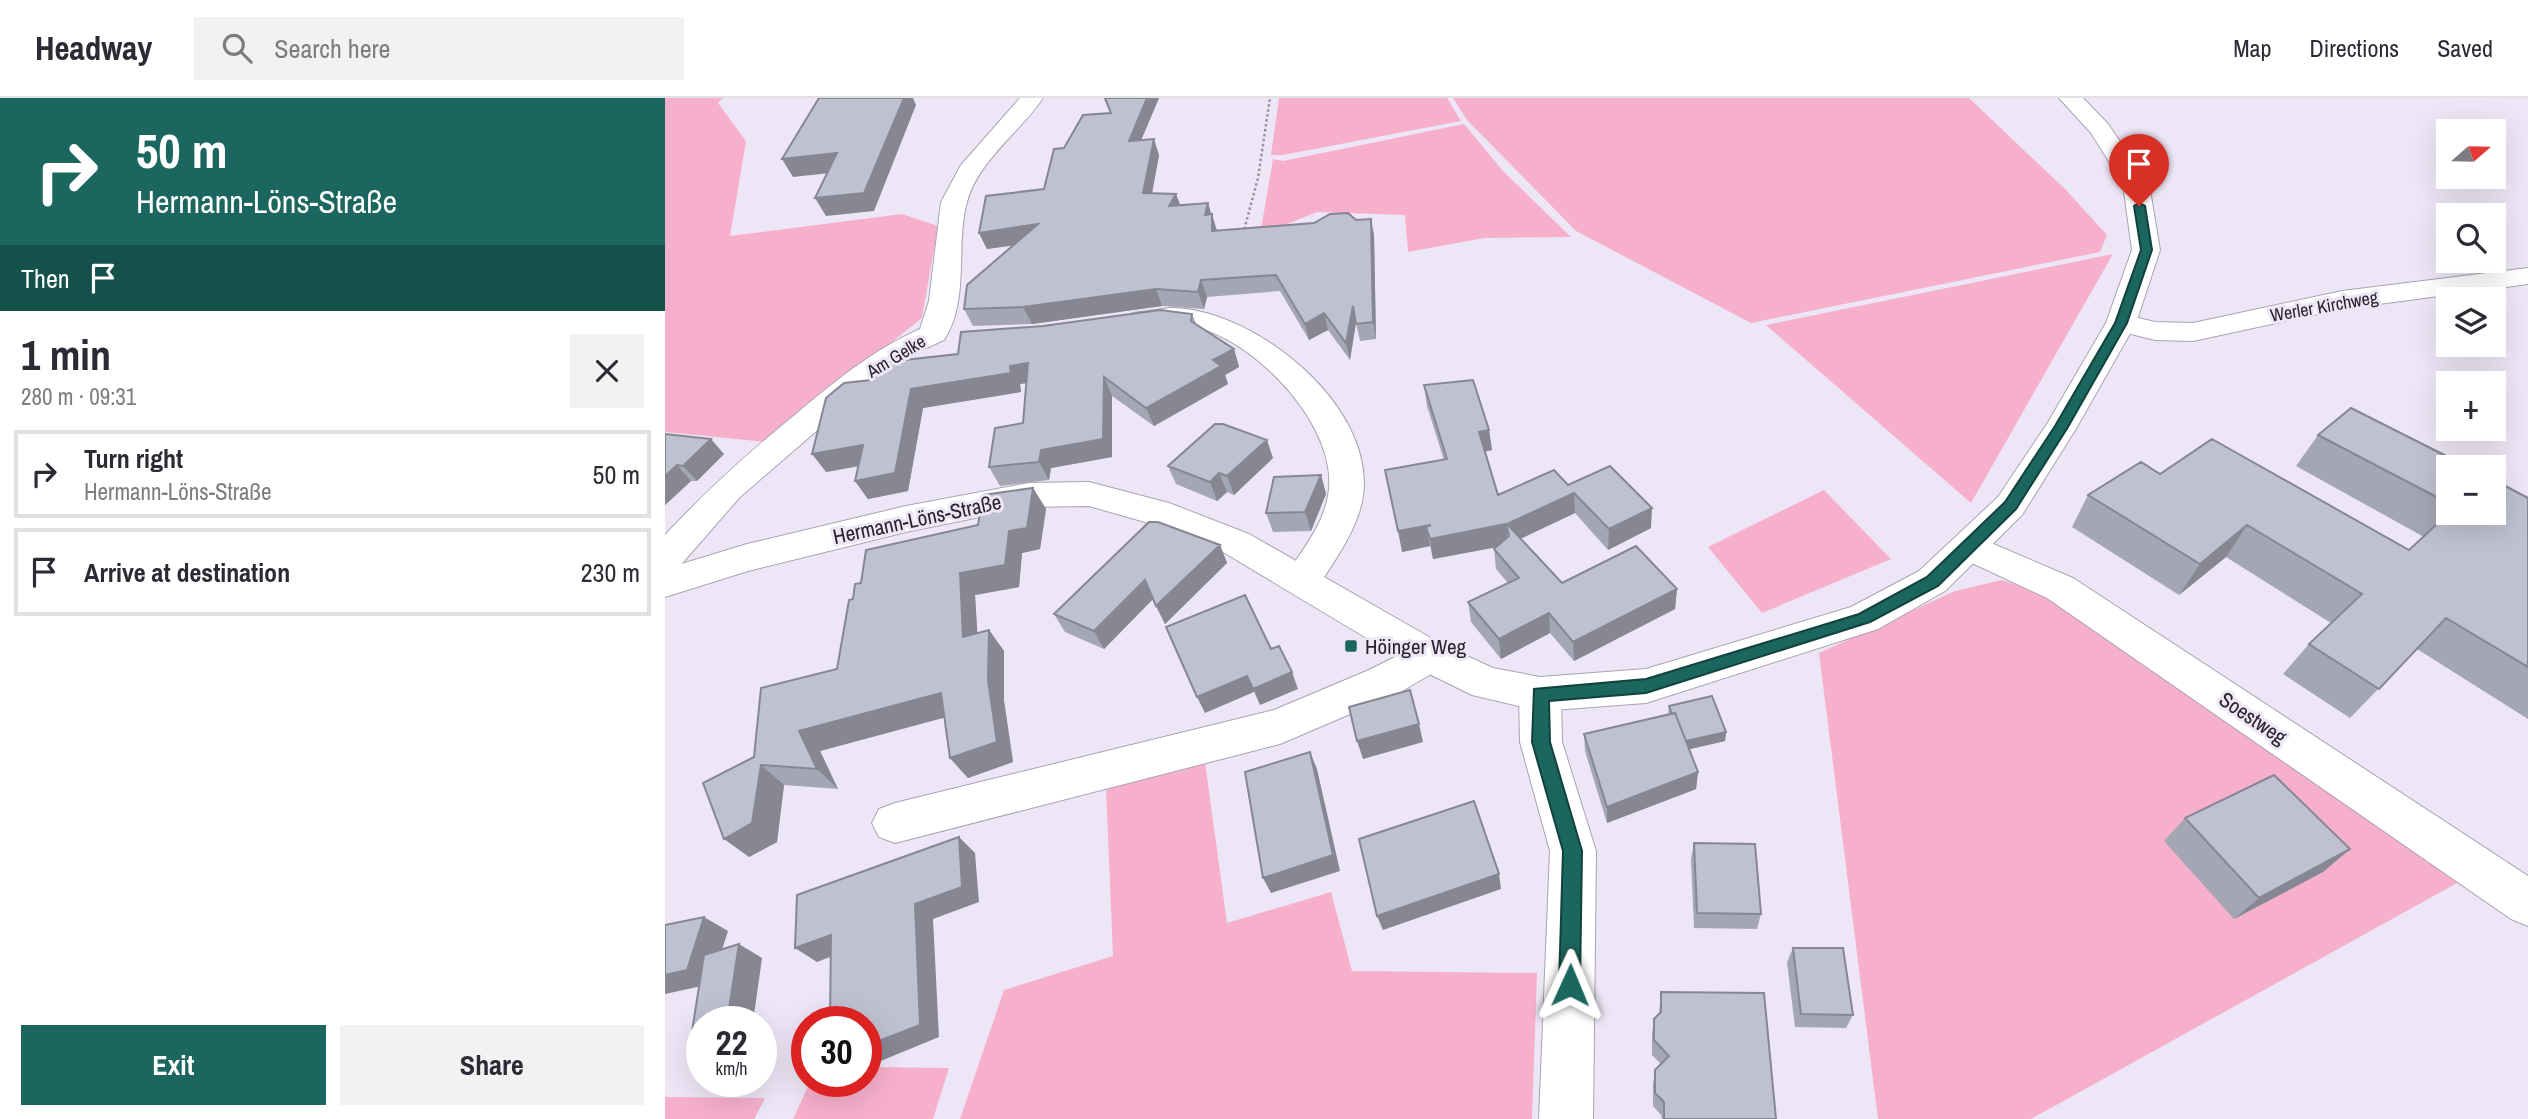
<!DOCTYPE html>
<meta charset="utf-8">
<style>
:root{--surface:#fff;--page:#f2f2f3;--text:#2b2b33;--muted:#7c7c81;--line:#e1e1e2;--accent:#1b665e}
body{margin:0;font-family:"Archivo Narrow",sans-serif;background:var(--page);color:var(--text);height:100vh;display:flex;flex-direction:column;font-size:26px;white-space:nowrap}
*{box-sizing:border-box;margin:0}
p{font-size:23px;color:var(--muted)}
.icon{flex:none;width:38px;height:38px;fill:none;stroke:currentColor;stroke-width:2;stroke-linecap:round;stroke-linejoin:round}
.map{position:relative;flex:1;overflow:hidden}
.side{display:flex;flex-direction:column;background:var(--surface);width:665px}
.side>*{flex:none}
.top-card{background:#1b665e;color:#fff;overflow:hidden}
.needle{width:46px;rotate:70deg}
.tools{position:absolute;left:1771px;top:21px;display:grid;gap:14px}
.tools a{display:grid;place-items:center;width:70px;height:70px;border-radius:0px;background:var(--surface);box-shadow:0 7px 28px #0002;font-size:35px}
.speed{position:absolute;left:21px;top:908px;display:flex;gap:14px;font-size:35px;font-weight:700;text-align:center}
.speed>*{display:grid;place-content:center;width:91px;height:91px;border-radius:50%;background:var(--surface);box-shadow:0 7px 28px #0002;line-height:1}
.speed small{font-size:18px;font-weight:400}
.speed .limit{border:10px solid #d22;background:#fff;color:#111}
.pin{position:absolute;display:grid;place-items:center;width:60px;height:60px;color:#fff;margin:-72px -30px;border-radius:50% 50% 50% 0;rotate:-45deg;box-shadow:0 0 7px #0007}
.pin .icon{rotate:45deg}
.me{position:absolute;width:77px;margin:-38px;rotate:1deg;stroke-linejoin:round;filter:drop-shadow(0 0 5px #0008)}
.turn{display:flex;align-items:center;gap:24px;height:147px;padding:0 21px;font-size:32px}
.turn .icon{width:91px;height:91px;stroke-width:2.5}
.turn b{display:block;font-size:49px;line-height:60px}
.then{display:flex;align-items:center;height:66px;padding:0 21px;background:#0003;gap:14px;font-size:26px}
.round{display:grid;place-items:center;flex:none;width:74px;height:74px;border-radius:0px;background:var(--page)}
.head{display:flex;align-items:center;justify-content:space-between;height:119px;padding:0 21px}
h1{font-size:42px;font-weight:700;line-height:52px}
.cta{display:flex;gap:14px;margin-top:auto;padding:14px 21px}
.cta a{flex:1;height:80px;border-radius:0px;background:var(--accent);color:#fff;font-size:28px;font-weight:700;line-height:80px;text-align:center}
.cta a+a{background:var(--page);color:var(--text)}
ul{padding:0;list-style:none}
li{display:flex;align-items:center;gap:21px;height:88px;margin:0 14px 10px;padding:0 7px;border:4px solid var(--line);border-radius:0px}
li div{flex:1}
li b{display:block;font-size:26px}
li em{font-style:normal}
header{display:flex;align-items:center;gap:42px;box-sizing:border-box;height:98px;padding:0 35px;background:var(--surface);border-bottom:2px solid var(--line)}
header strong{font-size:33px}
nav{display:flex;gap:38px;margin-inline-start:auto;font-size:24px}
.search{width:490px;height:63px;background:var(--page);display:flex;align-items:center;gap:18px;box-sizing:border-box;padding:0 24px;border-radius:0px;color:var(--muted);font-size:26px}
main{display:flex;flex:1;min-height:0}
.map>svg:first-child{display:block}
.green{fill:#f7b0cc}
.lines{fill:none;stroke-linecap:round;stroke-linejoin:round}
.street-casing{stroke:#a9a3b2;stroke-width:2}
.secondary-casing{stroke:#a9a3b2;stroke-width:2}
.path{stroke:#98939e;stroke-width:2.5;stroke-dasharray:2.5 2.5;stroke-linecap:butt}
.street{fill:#fff;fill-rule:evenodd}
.secondary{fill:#fff;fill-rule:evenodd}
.wall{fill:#a4a6b4}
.shaded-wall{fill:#868792}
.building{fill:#bfc1d1;stroke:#868792;stroke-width:2}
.route{fill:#1b665e;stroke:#12423d;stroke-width:2}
.poi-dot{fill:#1b665e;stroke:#ede6f6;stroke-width:2.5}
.labels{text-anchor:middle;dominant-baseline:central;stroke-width:6;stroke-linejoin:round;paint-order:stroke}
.far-street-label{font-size:18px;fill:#27252a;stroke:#ede6f6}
.street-label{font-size:21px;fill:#27252a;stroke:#ede6f6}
.poi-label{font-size:21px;fill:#27252a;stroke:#ede6f6;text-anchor:start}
</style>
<header>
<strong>Headway</strong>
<div class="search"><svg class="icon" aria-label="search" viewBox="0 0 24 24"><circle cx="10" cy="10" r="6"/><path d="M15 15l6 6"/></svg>Search here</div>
<nav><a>Map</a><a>Directions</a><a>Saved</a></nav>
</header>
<main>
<section class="side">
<div class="top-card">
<div class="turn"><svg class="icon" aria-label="right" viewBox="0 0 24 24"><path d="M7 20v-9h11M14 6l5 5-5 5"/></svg><div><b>50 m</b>Hermann-Löns-Straße</div></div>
<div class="then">Then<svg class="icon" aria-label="arrive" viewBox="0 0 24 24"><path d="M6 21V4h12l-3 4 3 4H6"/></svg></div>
</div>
<div class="head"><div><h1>1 min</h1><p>280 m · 09:31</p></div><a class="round"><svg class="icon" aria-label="close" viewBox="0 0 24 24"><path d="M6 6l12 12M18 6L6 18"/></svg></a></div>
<ul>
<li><svg class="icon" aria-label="right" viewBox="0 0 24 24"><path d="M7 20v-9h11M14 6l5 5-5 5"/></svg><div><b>Turn right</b><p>Hermann-Löns-Straße</p></div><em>50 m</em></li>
<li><svg class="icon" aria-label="arrive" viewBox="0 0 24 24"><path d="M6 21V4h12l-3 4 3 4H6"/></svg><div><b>Arrive at destination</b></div><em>230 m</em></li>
</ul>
<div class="cta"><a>Exit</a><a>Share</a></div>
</section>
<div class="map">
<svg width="1863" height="1021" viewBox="0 0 1863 1021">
<rect width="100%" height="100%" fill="#ede6f6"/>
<path class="green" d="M0 0H58L53 5 81 43 65 138 237 116 273 128 257 220 102 344 0 334Z
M614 0H782L796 23 618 57H606Z
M788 0H1304L1401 92 1442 137 1435 154 1086 225 911 133 802 22Z
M799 26 839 74 906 139 819 140 743 154 740 117 652 114 595 137 608 61 618 63Z
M1448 156 1306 405 1101 227Z
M1159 392 1226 461 1097 515 1043 449Z
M1337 482 1383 497 1794 784 1366 1021H1213L1154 555 1290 493Z
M540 664 562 825 666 794 687 873 872 875 867 1021H295L339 892 448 858 441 690Z
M201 969 284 970 268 1021H128L145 984H201Z
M0 999 100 1000 89 1021H0Z"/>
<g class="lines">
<defs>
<path id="street" d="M355 0H378C355 34 313 63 302 104 290 148 305 203 279 242L244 258 200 291 75 399 13 470 0 474V437C42 392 83 355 131 316 170 283 208 252 255 231L264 203 276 104 296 67Z
M1863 170V186L1677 211 1528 243 1490 242 1446 231 1441 225 1446 219 1456 216 1490 224 1528 225 1677 193Z
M506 210C589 210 711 308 698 398 693 432 668 465 650 493L637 497 624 493 618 483C634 455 657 431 663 398 676 332 593 244 531 229 510 224 488 232 468 227L463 221 468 215Z
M1305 436 1408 480 1863 778V828L1846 821 1382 500 1292 458 1287 449 1292 440Z
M764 542 778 547 784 558 778 569 732 596 615 646 230 745 214 739 207 725 214 711 230 705 609 612 704 572Z
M875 579 890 584 896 596 897 644 931 753 928 1021H874L885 753 855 644 854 596 860 584Z"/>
<path id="secondary" d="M1394 0H1418L1443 26 1484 86 1495 152 1471 225 1412 329 1357 417 1280 493 1213 531 981 605 875 613 807 597 750 569 558 454 480 424 424 408 364 409 241 434 83 473 0 499V471L82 446 241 408 364 385 424 384 504 405 584 436 778 547 828 570 875 579 981 571 1186 509 1254 473 1333 399 1382 326 1441 225 1467 152 1458 86 1426 35Z"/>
</defs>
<use href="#street" class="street-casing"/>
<use href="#secondary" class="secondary-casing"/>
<path class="path" d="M578 136 593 80 605 0"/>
<use href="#street" class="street"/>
<use href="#secondary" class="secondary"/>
</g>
<path class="wall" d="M439 0H494L476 42 494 57 487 95 511 96 515 107 543 105 552 133 709 137 711 241 695 243 691 225 685 262 663 232 644 242 615 193 542 199 539 211 497 208 367 226 308 228 299 211 349 147 322 151 314 135 379 91 399 50 445 15Z
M527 216 531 226 569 251 574 269 560 277 563 286 489 328 447 298V359L386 370 384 382 335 388 324 369 358 325 362 285 355 286 356 294 258 310 243 393 203 401 190 383 193 368 161 374 206 282 293 256 378 228Z
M759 287 824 332 827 352 820 354 833 397 903 387 986 430 943 452 910 415 856 440 897 485 1012 491 1010 511 909 563 885 535 836 561 806 524 803 504 843 485 831 471 829 451 832 449 768 461 765 448 737 454 779 362 762 308Z
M0 336 59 356 32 383H26L0 407Z
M1653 337 1783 369V415L1863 400V621L1752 551 1685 620 1618 576 1644 546 1666 525 1561 459 1514 497 1407 429 1423 397 1744 452 1759 439 1631 368Z
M608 360 569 397 562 394 552 403 511 386 503 368Z
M656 377 661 396 646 433 608 434 601 415Z
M368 390 381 411 375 451 357 455 354 489 310 497 312 535 324 532 339 553V603L348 664 303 680 285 660 279 619 155 653 173 691 119 687 112 744 84 759 89 659 172 571 188 501 196 485 313 427Z
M555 447 562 465 500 526 488 501 439 551 400 534 389 516Z
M1004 608 1061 634 1060 643 1024 651 1033 674 1031 691 942 725 920 653 919 636 1003 617Z
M1520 720 1685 751 1658 774 1569 821 1499 743Z
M1029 745 1096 816 1092 831 1029 830 1026 761Z
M1128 850 1188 917 1181 930 1130 929 1122 864Z
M996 894 1111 1021H997L996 1017 988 1008V986L990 972 996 966 987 957V936L989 921 994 916Z"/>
<path class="shaded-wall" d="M234 0H248L251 7 209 113 161 118 150 100Z
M482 0H494L469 59 464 43Z
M489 41 494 57 484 112 478 95Z
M172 55 183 73 128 79 117 61Z
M511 96 517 112 504 108Z
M543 105 547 120V116L552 133H545L540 117Z
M706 121 709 137 711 241 708 224Z
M373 126 381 143 322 151 314 135Z
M536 182 542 199 539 211 533 194Z
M491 191 497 208 367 226 358 209Z
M688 208 691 224 685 262 681 245Z
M659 215 663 232 644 242 640 226Z
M569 251 574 269 560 277 563 286 489 328 481 310 548 262Z
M363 265 373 283 355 286 356 294 258 310 243 393 203 401 190 383 246 291 345 268Z
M439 279 447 298V359L386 370 384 382 374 364 376 352Z
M824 332 827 352 817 354 814 334Z
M46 341 59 356 32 383 18 368Z
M602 342 608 360 569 397 562 378Z
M198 347 211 365 161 374 147 356Z
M12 367 26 383 0 407V378Z
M554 375 562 394 552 403 545 384Z
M656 377 661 396 646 433 640 414Z
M368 390 381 411 375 451 357 455 354 489 310 497 314 560 298 539 295 475 344 433Z
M909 395 910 415 845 446 842 426Z
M987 410 986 430 943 452 944 431Z
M841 426 843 447 768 461 765 441 761 429 765 448 737 454 733 433 766 427Z
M1582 427 1561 459 1514 497 1535 466Z
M555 447 562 465 500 526 491 508Z
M480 482 489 500 439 551 429 533Z
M1012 491 1010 511 909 563 908 544Z
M884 515 885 535 836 561 834 541Z
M324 532 339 553V603L348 664 303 680 285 660 323 582Z
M627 574 633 591 595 607 588 591Z
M582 578 589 594 540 615 532 599Z
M276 595 293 616 155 653 173 691 152 671 134 633Z
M754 626 758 644 698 661 692 643Z
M1061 634 1060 643 1017 653 1018 644Z
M645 654 652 671 675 773 606 795 598 780Z
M96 667 119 687 112 744 84 759 59 741Z
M1033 674 1031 691 942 725V709Z
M294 739 310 755 314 804 268 821 274 939 201 969V948L250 806Z
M1685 751 1658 774 1569 821 1594 800Z
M834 776 836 791 718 832 712 818Z
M39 819 63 833 46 886 0 896V877Z
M166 837 186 851 152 864 130 850Z
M74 846 97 860 88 924H62Z
M37 942V952L25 946Z"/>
<path class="building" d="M154 0H239L199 95 150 100 172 55 117 61Z
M440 0H482L464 43 489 41 478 95 511 96 504 108 543 105 540 117 547 116V133L649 125 665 116 683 115 691 122 706 121 708 224 691 226 688 208 681 245 659 215 640 226 611 177 536 182 533 194 491 191 358 209 299 211 302 187 373 126 314 135 321 98 379 91 389 51 399 50 418 17 446 15Z
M495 212 527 216 526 223 569 251 548 262 556 268 481 310 439 279 438 341 376 352 374 364 324 369 330 330 358 325 363 265 345 268 346 275 246 291 230 375 190 383 198 347 147 356 161 300 179 285 206 282 212 265 293 256 296 234 378 228Z
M808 282 824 332 814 334 833 397 889 372 903 387 945 368 987 410 944 431 909 395 842 426 897 485 971 448 1012 491 908 544 884 515 834 541 803 504 854 480 829 451 844 438 841 426 765 441 761 429 766 427 733 433 720 372 782 361 759 287Z
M1686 310 1803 369H1783V405L1653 337Z
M550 326H558L602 342 562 378 554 375 545 384 503 368Z
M0 336 46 341 18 368 12 367 0 378Z
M1547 341 1744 452 1784 415H1829V382L1863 400V569L1781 520 1714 591 1644 546 1697 496 1582 427 1535 466 1423 397 1476 364 1495 376Z
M656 377 640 414 601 415 609 379Z
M368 390 362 430 344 433 340 467 295 475 298 539 324 532 323 582 332 644 285 660 276 595 134 633 152 671 96 667 87 725 59 741 38 685 89 659 96 590 172 571 184 502 188 501 190 486 196 485 201 452 313 427 318 397Z
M484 424H493L555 447 491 508 480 482 429 533 389 516Z
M580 497 606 551 614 548 627 574 588 591 582 578 532 599 501 529Z
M745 592 754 626 692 643 684 609Z
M1047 598 1061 634 1021 643 1010 615 1007 616 1004 608Z
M1010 615 1033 674 942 709 919 636Z
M645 654 668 757 598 780 580 674Z
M1609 677 1685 751 1594 800 1520 720Z
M809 703 834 776 712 818 694 741Z
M294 739 297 789 250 806 255 927 201 948V924H165L166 837 130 850 132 797Z
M1029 745 1090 746 1096 816 1032 815Z
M39 819 22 872 0 877V827Z
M74 846 62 924H37V942L25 946 39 857Z
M1128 850H1178L1188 917 1136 916Z
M996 894 1099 895 1111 1021H999V1004L990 995V972L1004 958 989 942V921L996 914Z"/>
<path class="route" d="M1474 105 1480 108 1487 152 1462 225 1403 329 1351 411 1273 488 1205 524 981 595 884 603 885 644 917 753 915 887 912 894 905 897 897 894 894 887 898 753 867 644 869 591 981 581 1194 516 1262 479 1340 404 1390 328 1450 225 1476 152 1469 108Z"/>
<rect class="poi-dot" x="679" y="541" width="14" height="14" rx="3.5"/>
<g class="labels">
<g class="far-street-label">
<text transform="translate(1659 208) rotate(-10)">Werler Kirchweg</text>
<text transform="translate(231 258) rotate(-31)">Am Gelke</text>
</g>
<g class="street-label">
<text transform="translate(252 421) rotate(-12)">Hermann-Löns-Straße</text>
<text transform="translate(1588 620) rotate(34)">Soestweg</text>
</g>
<g class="poi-label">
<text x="700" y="548">Höinger Weg</text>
</g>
</g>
</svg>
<div class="tools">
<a><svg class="needle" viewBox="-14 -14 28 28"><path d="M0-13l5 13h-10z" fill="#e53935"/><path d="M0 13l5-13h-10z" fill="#7c7c81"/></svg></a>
<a><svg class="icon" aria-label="search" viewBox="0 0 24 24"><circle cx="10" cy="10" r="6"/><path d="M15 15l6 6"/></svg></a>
<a><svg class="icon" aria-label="layers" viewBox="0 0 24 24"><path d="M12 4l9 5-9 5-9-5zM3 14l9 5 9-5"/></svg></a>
<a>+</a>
<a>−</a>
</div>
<div class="speed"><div>22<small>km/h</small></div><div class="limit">30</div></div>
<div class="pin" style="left:1474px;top:108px;background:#d93025"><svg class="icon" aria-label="arrive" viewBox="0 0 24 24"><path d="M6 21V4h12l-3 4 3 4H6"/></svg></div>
<svg class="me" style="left:905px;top:887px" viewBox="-20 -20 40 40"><path d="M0-17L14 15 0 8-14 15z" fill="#1b665e" stroke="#fff" stroke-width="4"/></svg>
</div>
</main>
